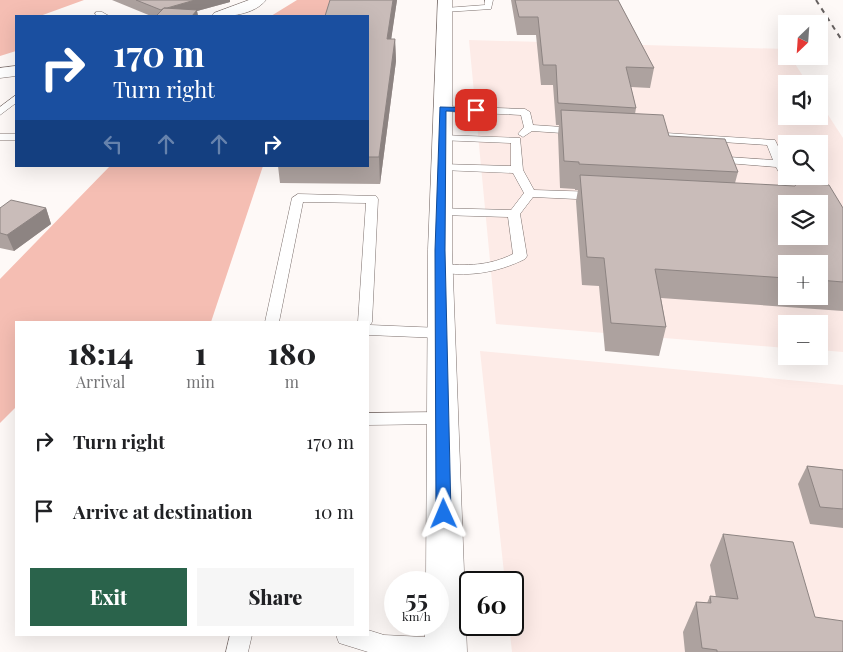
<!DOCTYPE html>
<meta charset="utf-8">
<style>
:root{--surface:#fff;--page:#f6f6f6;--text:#202124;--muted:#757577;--accent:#2a634b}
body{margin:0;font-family:"Playfair Display",serif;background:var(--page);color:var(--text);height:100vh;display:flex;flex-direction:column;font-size:19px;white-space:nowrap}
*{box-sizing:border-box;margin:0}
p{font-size:16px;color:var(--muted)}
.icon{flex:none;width:28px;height:28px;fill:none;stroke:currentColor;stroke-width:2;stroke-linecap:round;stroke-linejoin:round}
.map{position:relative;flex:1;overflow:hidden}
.panel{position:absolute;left:15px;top:321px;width:354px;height:315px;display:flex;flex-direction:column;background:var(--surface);border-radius:0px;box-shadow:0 5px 20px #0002}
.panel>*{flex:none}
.banner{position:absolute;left:15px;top:15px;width:354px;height:152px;border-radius:0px;box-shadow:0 5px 20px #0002;background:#1a4fa0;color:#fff;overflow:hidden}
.needle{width:32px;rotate:205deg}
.buttons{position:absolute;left:778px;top:15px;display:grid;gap:10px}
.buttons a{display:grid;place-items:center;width:50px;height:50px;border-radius:0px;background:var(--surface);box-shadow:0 5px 20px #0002;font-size:25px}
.speed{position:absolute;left:384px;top:571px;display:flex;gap:10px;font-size:25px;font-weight:700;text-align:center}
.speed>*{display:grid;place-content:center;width:65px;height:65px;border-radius:50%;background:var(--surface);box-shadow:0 5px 20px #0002;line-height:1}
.speed small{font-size:12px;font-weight:400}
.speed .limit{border:2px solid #111;border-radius:8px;background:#fff;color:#111}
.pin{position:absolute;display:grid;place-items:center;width:42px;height:42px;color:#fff;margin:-21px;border-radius:10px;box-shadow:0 2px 8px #0006}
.me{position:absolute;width:55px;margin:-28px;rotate:359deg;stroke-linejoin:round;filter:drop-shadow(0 0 4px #0008)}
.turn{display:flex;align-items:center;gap:18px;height:105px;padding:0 15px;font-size:22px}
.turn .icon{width:65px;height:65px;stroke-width:2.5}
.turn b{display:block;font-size:35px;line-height:42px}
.lanes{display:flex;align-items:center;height:48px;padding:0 15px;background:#0003;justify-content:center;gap:25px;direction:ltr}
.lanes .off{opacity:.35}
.eta{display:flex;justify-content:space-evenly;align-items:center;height:85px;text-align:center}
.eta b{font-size:30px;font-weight:800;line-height:35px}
.cta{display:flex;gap:10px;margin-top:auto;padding:10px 15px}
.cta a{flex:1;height:58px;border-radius:0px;background:var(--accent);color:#fff;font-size:20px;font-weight:800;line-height:58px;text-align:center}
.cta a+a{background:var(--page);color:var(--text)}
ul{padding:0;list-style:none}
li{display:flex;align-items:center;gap:15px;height:70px;padding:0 15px}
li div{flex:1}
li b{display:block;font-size:19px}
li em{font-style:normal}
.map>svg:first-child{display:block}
.built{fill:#fdebe7;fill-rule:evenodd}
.green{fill:#f5beb3}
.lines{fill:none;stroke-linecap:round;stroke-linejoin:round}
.lane-casing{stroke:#7c706d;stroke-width:1}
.street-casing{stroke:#7c706d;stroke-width:1}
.primary-casing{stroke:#7c706d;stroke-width:1}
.lane{fill:#fff;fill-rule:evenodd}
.street{fill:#fff;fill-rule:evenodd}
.primary{fill:#fff;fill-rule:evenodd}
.rail{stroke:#666160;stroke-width:2;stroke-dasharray:5 5;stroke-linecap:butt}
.wall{fill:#ada29f;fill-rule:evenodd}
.shaded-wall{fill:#8d8482}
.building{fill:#c9bcb9;stroke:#8d8482;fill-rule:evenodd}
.route{fill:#1a73e8;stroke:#114b97}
</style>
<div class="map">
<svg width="843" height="652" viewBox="0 0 843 652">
<rect width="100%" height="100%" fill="#fef9f7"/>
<path class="built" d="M469 40 785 49 786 56H790L808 84H786V116H819V101L843 138V352L819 350V324H786V348L496 324ZM786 144H819V176H786ZM786 204H819V236H786ZM786 264H819V296H786Z
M480 351 843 385V652H512L509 625H512V582H505Z"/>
<path class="green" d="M0 0H84L40 16H16V51L0 56Z
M297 0H333L325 16H271Z
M110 166H263L211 322H16V407L0 423V279Z"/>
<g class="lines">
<defs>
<path id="lane" d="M485 0H493L491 9 445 12 441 10 445 8 485 5Z
M96 12H102L109 16H98L95 14Z
M16 95V103L0 115V107Z
M443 106 525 109 530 112 533 125 577 128 582 131 577 134 532 131 523 137 518 134 524 127 521 115 439 111V107Z
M650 132 775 140 786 163V176H792L786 179 782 178 776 167 714 162 708 159 714 156 773 160 767 145 646 137 645 135 646 133Z
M0 134H16V140H0Z
M442 135 520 138 523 170 534 190 598 192 604 196 598 200 533 197 520 214 527 256 525 259C497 273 465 278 435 271L433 268 435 265 440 264C467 266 489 266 513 254L508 217 440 215 436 214 434 211 436 208 511 210 524 193 513 173 441 170 435 167 441 164 511 166V143L438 140 437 138 438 136Z
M298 194 376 196 378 199 372 322 370 325 441 328 446 330 449 333 446 336 441 338 368 335V322H358L366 203 303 202 279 322H265L292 198Z
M442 412 448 414 451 418 448 422 442 424 368 425V413Z
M368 630 384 635 444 638 452 641 455 649 454 652H368L339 643 336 635H368Z
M230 635H252L248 652H226Z"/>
<path id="street" d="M249 0H266C254 15 229 17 212 16L214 13Z
M16 66V76L0 78V68Z"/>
<path id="primary" d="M438 0H452V250L467 652H425V625H438V582H426L428 250Z"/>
</defs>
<use href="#lane" class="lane-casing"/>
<use href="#street" class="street-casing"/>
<use href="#primary" class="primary-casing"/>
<use href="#lane" class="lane"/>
<use href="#street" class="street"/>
<use href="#primary" class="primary"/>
<path class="rail" d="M816 0 843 42"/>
</g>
<path class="wall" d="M112 0H230V2L197 11 198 16H151Z
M330 0H397L391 39H395L396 61 380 184 280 183 278 166H368V16Z
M511 0H618L654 68 650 88 631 87 636 108 635 114 669 136 738 172 735 183 843 208V311L661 298 666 327 659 356 605 351 599 286 582 285 576 201 578 190H575V189L560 188 558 134 559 125H556L553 85H541L536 35H517ZM786 264H819V296H786Z
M0 208H46L51 224 14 251 0 248Z
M807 466 843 470V528L810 524 798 484Z
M723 534 815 617 843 652H685L683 632 696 602 707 603 710 596 716 597 710 565Z"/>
<path class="shaded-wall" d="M195 0H230V2L197 11 198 16H162L161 10Z
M393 0H397L388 61 387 39Z
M395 39 396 61 380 184 379 157Z
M46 208 51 224 14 251 7 235Z"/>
<path class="building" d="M136 0H195L167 8H164L161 10Z
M330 0H393L387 39H395L379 157H368V16H325Z
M515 0H618L654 68 626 67 636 108 558 103 556 65H543L538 17H519Z
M164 8 197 10 192 16H156Z
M561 110 663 115 669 136 725 139 738 172 579 164V162L564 161Z
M580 175 795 186 797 183 829 185 843 208V282L819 280V264H786V278L655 269 666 327 611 323 604 258 587 257ZM786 204H819V236H786Z
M11 200 46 208 7 235 0 233V208Z
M807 466 843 470V509L820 507Z
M723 534 793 542 815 617 843 621V652H717V650L702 648 696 602 711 603 710 596 738 599Z"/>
<path class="route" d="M440 107 476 108 480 110 476 112 446 111 445 250 451 514 449 518 444 520 439 518 436 514 435 250Z"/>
</svg>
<div class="buttons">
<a><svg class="needle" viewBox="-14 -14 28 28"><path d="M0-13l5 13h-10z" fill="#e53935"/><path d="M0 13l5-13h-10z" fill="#757577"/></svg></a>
<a><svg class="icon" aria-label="sound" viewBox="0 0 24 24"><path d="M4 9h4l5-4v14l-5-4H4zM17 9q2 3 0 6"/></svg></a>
<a><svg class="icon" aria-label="search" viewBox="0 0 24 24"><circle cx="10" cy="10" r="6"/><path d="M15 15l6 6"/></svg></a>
<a><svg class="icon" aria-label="layers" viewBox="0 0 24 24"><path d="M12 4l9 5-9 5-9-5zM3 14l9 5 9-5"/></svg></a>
<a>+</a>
<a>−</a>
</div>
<div class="speed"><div>55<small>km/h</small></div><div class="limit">60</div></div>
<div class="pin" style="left:476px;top:110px;background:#d93025"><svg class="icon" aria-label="arrive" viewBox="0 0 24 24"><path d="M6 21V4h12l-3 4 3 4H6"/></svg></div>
<svg class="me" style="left:444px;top:514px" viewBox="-20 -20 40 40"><path d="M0-17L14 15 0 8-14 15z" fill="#1a73e8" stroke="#fff" stroke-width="4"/></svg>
<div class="banner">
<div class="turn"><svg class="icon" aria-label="right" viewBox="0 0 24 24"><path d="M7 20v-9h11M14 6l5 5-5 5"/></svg><div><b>170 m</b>Turn right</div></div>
<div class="lanes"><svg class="icon off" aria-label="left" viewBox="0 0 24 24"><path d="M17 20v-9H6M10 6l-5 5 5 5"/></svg><svg class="icon off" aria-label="ahead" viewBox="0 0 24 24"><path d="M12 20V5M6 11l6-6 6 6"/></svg><svg class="icon off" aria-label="ahead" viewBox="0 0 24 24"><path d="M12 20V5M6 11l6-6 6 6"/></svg><svg class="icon" aria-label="right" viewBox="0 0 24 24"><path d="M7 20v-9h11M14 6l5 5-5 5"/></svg></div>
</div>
<section class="panel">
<div class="eta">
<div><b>18:14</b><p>Arrival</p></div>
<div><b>1</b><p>min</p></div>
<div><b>180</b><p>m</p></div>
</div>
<ul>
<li><svg class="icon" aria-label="right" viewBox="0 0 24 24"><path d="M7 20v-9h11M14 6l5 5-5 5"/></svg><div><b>Turn right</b></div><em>170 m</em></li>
<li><svg class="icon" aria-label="arrive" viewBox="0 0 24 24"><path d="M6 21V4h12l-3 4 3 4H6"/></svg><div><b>Arrive at destination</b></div><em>10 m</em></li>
</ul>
<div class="cta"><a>Exit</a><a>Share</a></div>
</section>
</div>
